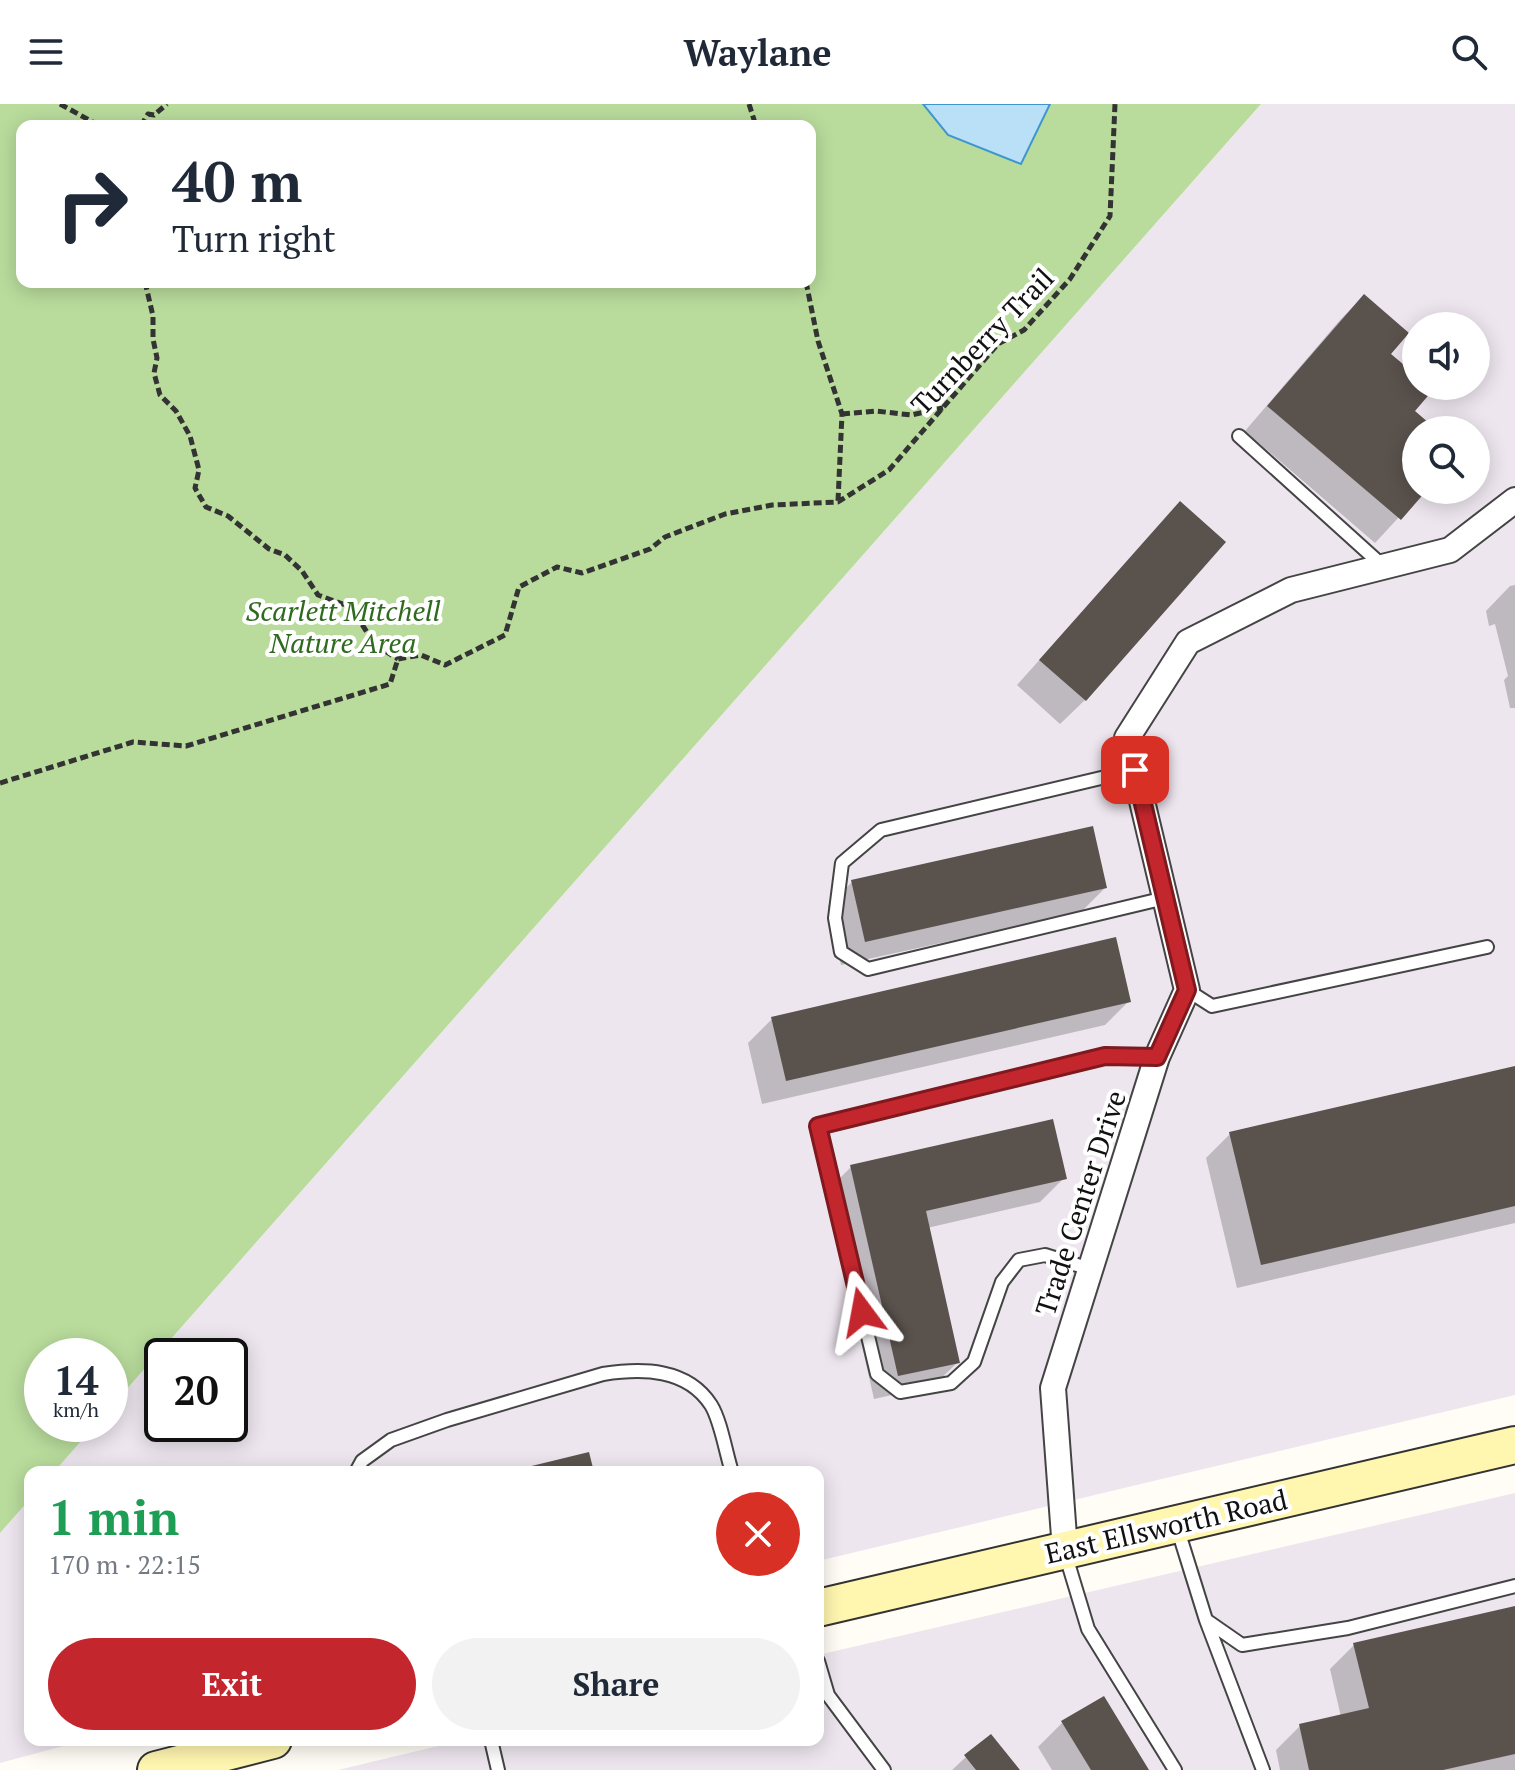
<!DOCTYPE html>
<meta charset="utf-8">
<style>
:root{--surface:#fff;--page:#f2f2f3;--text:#1f2937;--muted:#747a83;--accent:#c4262e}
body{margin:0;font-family:"PT Serif",serif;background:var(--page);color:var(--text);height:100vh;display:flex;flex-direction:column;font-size:30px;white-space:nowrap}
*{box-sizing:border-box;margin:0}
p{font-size:26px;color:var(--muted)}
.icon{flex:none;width:44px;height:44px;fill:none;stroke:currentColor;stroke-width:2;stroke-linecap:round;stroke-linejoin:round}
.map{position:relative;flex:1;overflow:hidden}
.side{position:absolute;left:24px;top:1362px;width:800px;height:280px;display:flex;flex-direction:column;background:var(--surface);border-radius:16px;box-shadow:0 4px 20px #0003}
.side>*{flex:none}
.guide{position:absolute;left:16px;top:16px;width:800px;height:168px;border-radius:16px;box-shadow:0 4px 20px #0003;background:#fff;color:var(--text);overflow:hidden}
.tools{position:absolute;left:1402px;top:208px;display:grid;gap:16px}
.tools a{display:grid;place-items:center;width:88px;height:88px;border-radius:50%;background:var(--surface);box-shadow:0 4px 20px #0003;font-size:40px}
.speed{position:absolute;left:24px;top:1234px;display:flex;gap:16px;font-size:40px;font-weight:700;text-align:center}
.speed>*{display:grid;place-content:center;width:104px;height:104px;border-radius:50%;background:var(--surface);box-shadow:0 4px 20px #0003;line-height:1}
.speed small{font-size:20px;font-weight:400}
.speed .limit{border:4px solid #111;border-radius:12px;background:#fff;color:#111}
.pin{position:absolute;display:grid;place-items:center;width:68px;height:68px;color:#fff;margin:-34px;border-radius:16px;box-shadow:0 4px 12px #0006}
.me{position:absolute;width:88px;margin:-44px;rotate:347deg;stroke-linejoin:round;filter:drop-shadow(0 0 6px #0008)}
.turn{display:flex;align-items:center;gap:28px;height:168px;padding:0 24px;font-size:36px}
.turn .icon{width:104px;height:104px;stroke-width:2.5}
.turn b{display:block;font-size:56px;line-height:68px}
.round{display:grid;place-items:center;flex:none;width:84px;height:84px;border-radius:42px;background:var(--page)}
.head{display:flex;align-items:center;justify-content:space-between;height:136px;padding:0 24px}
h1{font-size:48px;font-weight:600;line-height:60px;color:#1e9e55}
.action{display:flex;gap:16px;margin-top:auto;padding:16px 24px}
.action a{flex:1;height:92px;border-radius:48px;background:var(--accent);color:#fff;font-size:32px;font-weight:600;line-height:92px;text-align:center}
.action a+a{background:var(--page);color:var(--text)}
header{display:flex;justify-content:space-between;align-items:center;height:104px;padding:0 24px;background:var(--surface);font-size:36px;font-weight:600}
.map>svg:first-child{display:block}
.industrial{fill:#eee6ef;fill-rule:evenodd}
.forest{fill:#b9dc9c;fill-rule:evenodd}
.water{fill:#b9e0f7;stroke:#3f96cf;stroke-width:2}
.shadow{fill:#0003}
.building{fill:#5a524d}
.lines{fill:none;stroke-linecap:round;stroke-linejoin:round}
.lane-casing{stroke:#444;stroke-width:16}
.street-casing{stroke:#444;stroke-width:28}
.secondary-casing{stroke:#333;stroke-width:40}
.path{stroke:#333;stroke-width:5;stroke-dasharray:8 4;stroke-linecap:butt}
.lane{stroke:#fff;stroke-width:12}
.street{stroke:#fff;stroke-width:24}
.secondary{stroke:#fff6b0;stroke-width:36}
.route-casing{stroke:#7f191e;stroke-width:20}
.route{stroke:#c4262e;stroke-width:14}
.labels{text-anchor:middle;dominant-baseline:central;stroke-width:8;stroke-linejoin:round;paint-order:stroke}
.street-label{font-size:28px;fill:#111;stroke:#fff}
.park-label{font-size:28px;font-style:italic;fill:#2f6b1f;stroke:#fff}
</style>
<header><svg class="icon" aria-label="menu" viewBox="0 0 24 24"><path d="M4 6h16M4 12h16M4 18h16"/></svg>Waylane<svg class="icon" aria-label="search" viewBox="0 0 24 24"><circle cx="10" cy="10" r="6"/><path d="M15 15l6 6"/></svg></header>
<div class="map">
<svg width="1515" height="1666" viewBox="0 0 1515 1666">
<rect width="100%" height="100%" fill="#fffdf5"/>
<path class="industrial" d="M1261 0H1515V1291L818 1457V1368H54L96 1320H110V1304ZM1416 222H1476V282H1416ZM1416 326H1476V386H1416ZM162 1252H230V1320H162Z
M1515 1389V1666H338L463 1636H818V1551Z
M30 1395V1636H86L0 1659V1429Z"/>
<path class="forest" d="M0 0H1261L110 1304V1252H42V1320H96L54 1368H30V1395L0 1429ZM22 22H810V178H22Z"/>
<path class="water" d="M923 0H1050L1021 60 948 31Z"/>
<path class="shadow" d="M1364 192 1388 250 1416 274V282H1425L1412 307 1434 326H1416V386H1424L1375 439 1245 327 1340 216Z
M1180 399 1085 596 1060 620 1017 581Z
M1515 481V604H1510L1504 576 1508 572 1495 520 1489 522 1486 507 1510 482Z
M852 778 1105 784 1081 808 841 861 828 802Z
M1129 897 1105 921 762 1000 748 939 772 915Z
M1515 964V1119L1237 1184 1206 1054 1230 1030Z
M851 1063 1064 1074 1040 1098 927 1124 958 1258 933 1282 874 1295 827 1087Z
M1515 1504V1666H1280L1276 1646 1300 1622 1341 1613 1330 1565 1354 1541Z
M1062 1619 1146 1666H1052L1038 1643Z
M966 1653 1017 1666H952Z"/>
<path class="building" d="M1364 190 1409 229 1391 250 1416 271V282H1428L1433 286 1415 307 1437 326H1416V386H1427L1401 416 1267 302Z
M1180 397 1226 438 1086 597 1039 556Z
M1093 722 1107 784 865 838 851 776Z
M1116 833 1131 898 786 977 771 913Z
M1515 962V1102L1261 1161 1229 1028Z
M1053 1015 1067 1075 926 1107 960 1259 898 1272 850 1061Z
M589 1348 594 1368H511V1367Z
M1515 1502V1650L1443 1666H1309L1299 1620 1369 1604 1353 1539Z
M1104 1592 1149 1666H1091L1061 1617Z
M991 1630 1020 1666H976L964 1651Z"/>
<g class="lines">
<defs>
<path id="lane" d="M1239 332 1384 463
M1135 666 881 726 842 759 835 814 841 848 868 865 1165 794
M1187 886 1212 902 1487 843
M1090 1165 1045 1151 1019 1156 1002 1178 974 1258 951 1279 900 1288 877 1270 818 1022 1105 952 1157 953
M356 1368 362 1357 391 1336 447 1316 603 1270C642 1264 687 1264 711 1301 721 1317 726 1350 732 1368
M1177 1423 1206 1516 1263 1666
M1065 1449 1088 1525 1175 1666
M1206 1516 1242 1541 1348 1524 1515 1482
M818 1557 828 1591 884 1666
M491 1636 498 1666"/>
<path id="street" d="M1065 1446 1053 1284 1157 953 1187 886 1127 634 1188 538 1291 486 1450 446 1515 396"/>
<path id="secondary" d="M818 1504 1515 1341
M156 1666 273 1636"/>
</defs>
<use href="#lane" class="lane-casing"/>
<use href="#street" class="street-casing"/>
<use href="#secondary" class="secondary-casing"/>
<path class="path" d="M60 0 100 22
M749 0 756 22
M141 22 148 10 154 11 167 0
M145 178 153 212V235L157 254 154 269 160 291 176 307 190 332 199 366 195 384 206 403 228 412 269 445 285 451 302 467 318 491 351 503 375 541 398 555
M806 178 818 237 842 310 838 397
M842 310 876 307 911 311 943 304
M0 679 133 638 186 642 390 580 398 555 421 551 445 561 505 531 519 483 557 463 582 469 650 445 665 433 725 410 772 401 838 398 889 366 998 240 1024 226 1070 175 1110 112 1115 0"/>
<use href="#lane" class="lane"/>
<use href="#street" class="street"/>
<use href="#secondary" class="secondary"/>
</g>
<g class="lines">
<defs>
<path id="route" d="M862 1208 818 1022 1105 952 1157 953 1187 886 1135 666"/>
</defs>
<use href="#route" class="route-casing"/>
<use href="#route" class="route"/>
</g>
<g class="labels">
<g class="street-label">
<text transform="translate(982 237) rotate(-46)">Turnberry Trail</text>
<text transform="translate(1080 1099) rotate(-72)">Trade Center Drive</text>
<text transform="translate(1166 1422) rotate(-13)">East Ellsworth Road</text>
</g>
<g class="park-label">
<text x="343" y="506">Scarlett Mitchell<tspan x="343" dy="32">Nature Area</tspan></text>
</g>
</g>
</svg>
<div class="tools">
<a><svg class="icon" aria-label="sound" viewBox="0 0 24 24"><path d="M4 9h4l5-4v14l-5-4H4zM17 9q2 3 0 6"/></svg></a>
<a><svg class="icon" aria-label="search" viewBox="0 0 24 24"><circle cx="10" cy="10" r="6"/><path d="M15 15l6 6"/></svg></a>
</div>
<div class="speed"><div>14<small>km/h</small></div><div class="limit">20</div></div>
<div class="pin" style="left:1135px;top:666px;background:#d93025"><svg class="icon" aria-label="arrive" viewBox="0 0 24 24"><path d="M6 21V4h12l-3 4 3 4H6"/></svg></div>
<svg class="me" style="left:862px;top:1208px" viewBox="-20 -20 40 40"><path d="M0-17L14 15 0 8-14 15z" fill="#c4262e" stroke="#fff" stroke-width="4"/></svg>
<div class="guide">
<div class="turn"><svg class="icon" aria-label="right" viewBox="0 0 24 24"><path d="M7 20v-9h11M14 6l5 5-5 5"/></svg><div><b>40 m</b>Turn right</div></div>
</div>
<section class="side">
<div class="head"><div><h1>1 min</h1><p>170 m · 22:15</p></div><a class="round" style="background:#d93025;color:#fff"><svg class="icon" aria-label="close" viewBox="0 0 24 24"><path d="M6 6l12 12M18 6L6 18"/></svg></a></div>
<div class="action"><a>Exit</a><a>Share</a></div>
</section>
</div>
